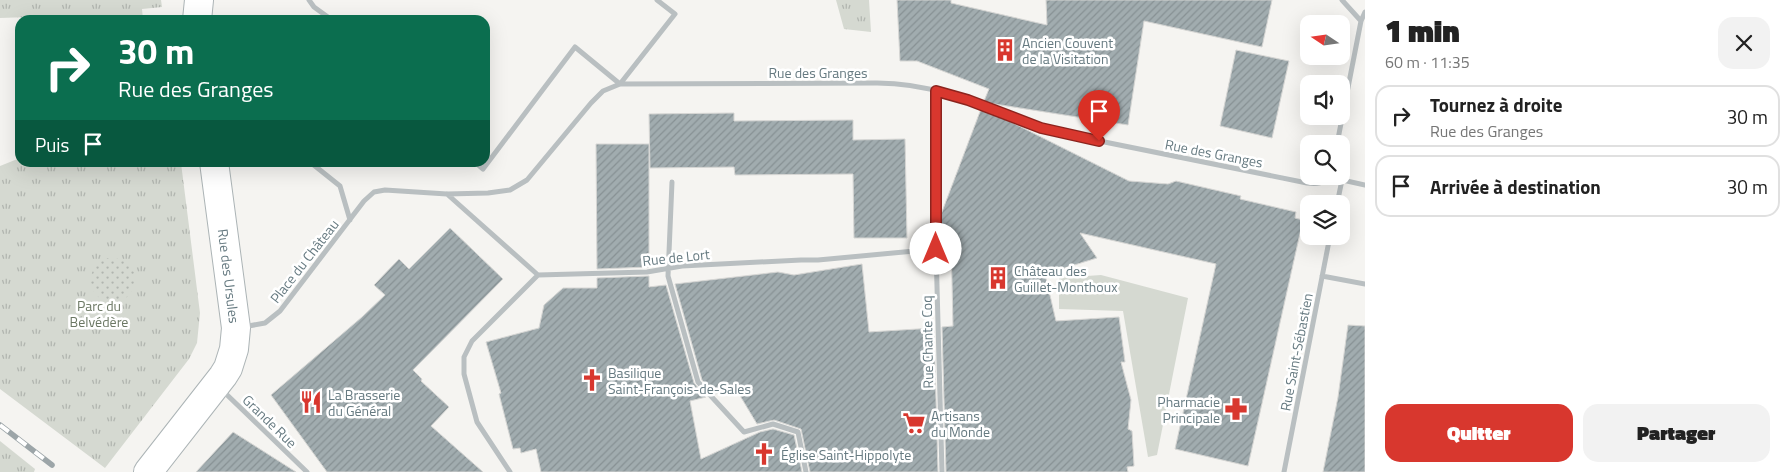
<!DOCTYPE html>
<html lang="fr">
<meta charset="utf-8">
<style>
:root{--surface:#fff;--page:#f2f2f2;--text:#222;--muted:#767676;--line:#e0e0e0;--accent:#d8372e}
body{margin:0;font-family:"Titillium Web",sans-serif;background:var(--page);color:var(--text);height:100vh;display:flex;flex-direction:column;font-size:19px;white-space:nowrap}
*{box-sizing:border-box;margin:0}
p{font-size:16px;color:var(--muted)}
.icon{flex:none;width:28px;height:28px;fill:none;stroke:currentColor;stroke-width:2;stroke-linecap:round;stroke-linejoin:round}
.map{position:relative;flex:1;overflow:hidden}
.side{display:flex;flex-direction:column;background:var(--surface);width:425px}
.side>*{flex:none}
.guide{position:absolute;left:15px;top:15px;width:475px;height:152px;border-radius:15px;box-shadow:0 5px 20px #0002;background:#0b6e4f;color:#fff;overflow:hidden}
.needle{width:32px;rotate:283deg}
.controls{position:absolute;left:1300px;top:15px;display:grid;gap:10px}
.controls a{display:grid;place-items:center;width:50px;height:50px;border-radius:10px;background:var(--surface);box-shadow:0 5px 20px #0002;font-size:25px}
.pin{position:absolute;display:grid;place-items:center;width:42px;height:42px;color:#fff;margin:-51px -21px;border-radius:50% 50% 50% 0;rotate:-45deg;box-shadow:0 0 5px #0007}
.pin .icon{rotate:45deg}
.me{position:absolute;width:55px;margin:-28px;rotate:0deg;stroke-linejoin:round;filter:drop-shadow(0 0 4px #0008)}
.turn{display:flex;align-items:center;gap:18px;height:105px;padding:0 20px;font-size:22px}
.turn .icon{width:65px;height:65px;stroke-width:2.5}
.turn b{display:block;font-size:35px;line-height:42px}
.then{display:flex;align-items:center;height:48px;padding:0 20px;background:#0003;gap:10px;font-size:19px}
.round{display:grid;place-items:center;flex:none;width:52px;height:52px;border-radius:15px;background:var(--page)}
.overview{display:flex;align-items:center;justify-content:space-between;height:85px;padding:0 20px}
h1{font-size:30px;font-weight:800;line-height:38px}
.button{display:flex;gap:10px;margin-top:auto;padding:10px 20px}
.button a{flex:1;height:58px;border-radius:15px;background:var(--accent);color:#fff;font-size:20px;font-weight:800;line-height:58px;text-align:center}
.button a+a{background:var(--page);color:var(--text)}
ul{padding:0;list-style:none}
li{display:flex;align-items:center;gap:15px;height:62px;margin:0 10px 8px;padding:0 10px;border:2px solid var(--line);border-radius:15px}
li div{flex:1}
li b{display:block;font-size:19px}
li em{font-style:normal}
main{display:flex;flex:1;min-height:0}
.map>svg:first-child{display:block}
.grass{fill:#d5d9d1}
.park{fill:url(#park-tufts)}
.garden{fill:url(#garden-dots)}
.building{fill:url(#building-hatch);stroke:#d6d6d4}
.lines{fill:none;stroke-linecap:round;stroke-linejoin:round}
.secondary-casing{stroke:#acb4b6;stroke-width:30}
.street{stroke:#b9bfc1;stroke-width:5}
.secondary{stroke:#fff;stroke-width:28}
.rail-casing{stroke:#9ca5a8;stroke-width:5.5}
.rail{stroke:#fff;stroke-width:4;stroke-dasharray:11;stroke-linecap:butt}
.route-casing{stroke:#8c241e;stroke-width:12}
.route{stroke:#d8372e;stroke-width:9}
.labels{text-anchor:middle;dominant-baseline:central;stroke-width:5;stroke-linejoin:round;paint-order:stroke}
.poi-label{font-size:14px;fill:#667a81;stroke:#fff;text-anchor:start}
.street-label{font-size:14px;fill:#667a81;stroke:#fff}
.park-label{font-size:14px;fill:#6c7864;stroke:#fff}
</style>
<main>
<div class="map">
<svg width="1365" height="472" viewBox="0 0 1365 472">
<defs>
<pattern id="park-tufts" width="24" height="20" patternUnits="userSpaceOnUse" patternTransform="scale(1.25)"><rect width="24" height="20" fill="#d5d9d1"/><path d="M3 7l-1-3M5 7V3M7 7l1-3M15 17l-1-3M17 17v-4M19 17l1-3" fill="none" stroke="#b1b5af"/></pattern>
<pattern id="garden-dots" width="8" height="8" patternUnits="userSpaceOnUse" patternTransform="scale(1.25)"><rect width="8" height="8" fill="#d5d9d1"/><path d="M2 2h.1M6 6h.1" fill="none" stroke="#b1b5af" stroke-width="1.8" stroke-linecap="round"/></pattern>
<pattern id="building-hatch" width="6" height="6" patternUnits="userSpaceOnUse" patternTransform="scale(1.25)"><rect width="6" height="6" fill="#a1acaf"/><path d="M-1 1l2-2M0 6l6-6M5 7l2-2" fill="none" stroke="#879194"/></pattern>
</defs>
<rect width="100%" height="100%" fill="#f5f4f1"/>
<path class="grass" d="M1101 275 1188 298 1157 455 1148 457 1123 311 1059 309V278Z"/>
<path class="park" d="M0 0H161L162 7 142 9 143 20H29V17L0 18Z
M836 0H869L871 32 844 29Z
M20 158V162L181 163 200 313 197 343 189 359 105 468 0 389V166Z
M0 441 35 469 34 472H0Z"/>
<path class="garden" d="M108 258C121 257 129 262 135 274 138 315 82 307 92 273 94 265 100 260 108 258Z"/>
<path class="building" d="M897 0H951V3L1047 25 1046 0H1272L1262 47 1144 21 1128 125 988 103 984 101 989 89 917 61H900Z
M1236 50 1289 61 1272 138 1220 126Z
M981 109 999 116 1129 181 1168 184 1176 181 1241 196 1240 199 1296 212 1295 218 1303 220 1248 466 1175 449 1216 264 1080 233 1097 258 1045 274 1056 321 1119 317 1125 362H1121L1131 400 1128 429 1132 431 1134 466 1127 467 1128 472H946L942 327 953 326 951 238H940V217Z
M734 113V121L853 120V140L905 139 907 238H854L853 174 735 175 734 167 650 168 649 114Z
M596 144H649V267L597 269Z
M450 228 503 279 413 370 422 379 421 381 449 407 431 426 483 472H327L271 395 362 317 385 295 374 285 399 259 409 269Z
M862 264 869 332 934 328 938 472H810L801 429 774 420 757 424 736 389 715 394 702 380 675 284 778 272 794 275Z
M649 276V287L666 285 694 383 706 397 690 401 701 459 760 432 773 429 794 435 802 472H541L536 449 521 453 520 448 513 449 499 394 501 393 486 342 539 328 544 305 563 288H597V278Z
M1348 325 1365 326V472H1323L1338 397Z
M233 432 296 472H196Z"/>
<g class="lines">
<defs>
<path id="secondary" d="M197 20 199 0
M148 472 223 376 228 368 234 349 236 328 214 162"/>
</defs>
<use href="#secondary" class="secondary-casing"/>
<path class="street" d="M309 0 314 7 332 20
M1342 0 1361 21
M936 91V249L942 472
M1337 144 1361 21 1365 12
M310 162 340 186 350 220
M475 162 483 169 575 47 620 84 675 14 657 0
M1329 177 1365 185
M672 182 668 276 698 382 744 432 773 424 798 432 806 472
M447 194 538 275 647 272 682 266 801 260H818L936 249
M1337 204 1342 180
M1322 276 1365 284
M243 327 265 323 280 311 364 201 374 192 385 190 447 194 488 193 510 190 527 180 591 103 603 91 620 84 877 83C901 83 925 87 949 94 988 105 1025 125 1065 134L1307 183C1316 184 1324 184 1330 176
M223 391 307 472
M510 472 477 422 464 374V357L472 341 538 275
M1284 472 1330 236"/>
<use href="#secondary" class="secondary"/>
<defs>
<path id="rail" d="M0 425 52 465"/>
</defs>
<use href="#rail" class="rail-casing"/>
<use href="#rail" class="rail"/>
</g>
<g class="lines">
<defs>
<path id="route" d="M936 249V91L968 100 1041 128 1099 141"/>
</defs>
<use href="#route" class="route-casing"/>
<use href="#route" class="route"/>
</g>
<defs>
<symbol id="building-bare" viewBox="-9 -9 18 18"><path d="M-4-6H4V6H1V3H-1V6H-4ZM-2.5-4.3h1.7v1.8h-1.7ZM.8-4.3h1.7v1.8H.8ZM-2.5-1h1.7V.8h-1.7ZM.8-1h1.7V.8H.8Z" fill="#d8372e" stroke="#fff" stroke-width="2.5" paint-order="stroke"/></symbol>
<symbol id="church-bare" viewBox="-9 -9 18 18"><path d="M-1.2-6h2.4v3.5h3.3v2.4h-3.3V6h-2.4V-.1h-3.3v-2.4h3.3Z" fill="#d8372e" stroke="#fff" stroke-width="2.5" paint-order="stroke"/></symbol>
<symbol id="restaurant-bare" viewBox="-9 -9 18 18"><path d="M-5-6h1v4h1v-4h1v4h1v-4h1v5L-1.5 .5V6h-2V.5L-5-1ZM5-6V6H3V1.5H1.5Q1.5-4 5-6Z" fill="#d8372e" stroke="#fff" stroke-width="2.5" paint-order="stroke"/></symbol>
<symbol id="pharmacy-bare" viewBox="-9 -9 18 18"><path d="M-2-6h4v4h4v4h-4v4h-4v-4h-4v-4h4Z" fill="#d8372e" stroke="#fff" stroke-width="2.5" paint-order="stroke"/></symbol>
<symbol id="supermarket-bare" viewBox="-9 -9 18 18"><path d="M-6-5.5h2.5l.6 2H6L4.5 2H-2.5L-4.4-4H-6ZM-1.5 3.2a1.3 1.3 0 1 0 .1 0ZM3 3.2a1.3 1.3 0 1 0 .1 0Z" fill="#d8372e" stroke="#fff" stroke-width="2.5" paint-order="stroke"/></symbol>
</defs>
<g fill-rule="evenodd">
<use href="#building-bare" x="989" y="34" width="32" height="32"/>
<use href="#building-bare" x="982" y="262" width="32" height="32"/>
<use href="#church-bare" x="576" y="364" width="32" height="32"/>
<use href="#restaurant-bare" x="295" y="386" width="32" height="32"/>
<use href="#pharmacy-bare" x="1220" y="393" width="32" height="32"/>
<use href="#supermarket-bare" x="898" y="407" width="32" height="32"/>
<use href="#church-bare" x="748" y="438" width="32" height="32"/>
</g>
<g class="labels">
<g class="poi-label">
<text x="1022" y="42">Ancien Couvent<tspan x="1022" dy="16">de la Visitation</tspan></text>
<text x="1014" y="270">Château des<tspan x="1014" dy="16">Guillet-Monthoux</tspan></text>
<text x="608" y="372">Basilique<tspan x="608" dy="16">Saint-François-de-Sales</tspan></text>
<text x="328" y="394">La Brasserie<tspan x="328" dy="16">du Général</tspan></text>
<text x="1220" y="401" text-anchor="end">Pharmacie<tspan x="1220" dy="16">Principale</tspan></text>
<text x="931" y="415">Artisans<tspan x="931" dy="16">du Monde</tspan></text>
<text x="781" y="454">Église Saint-Hippolyte</text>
</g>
<g class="street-label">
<text x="818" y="72">Rue des Granges</text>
<text transform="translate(1214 153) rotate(11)">Rue des Granges</text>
<text transform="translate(676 257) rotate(-6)">Rue de Lort</text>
<text transform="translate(304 261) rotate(-52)">Place du Château</text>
<text transform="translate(229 276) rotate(83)">Rue des Ursules</text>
<text transform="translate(927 342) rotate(-91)">Rue Chante Coq</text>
<text transform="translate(1296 352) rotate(-79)">Rue Saint-Sébastien</text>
<text transform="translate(270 421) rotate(44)">Grande Rue</text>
</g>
<g class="park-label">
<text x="99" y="305">Parc du<tspan x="99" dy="16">Belvédère</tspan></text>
</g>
</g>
</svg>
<div class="controls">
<a><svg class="needle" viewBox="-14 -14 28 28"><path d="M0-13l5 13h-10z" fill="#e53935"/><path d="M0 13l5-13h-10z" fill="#767676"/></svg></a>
<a><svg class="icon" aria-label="sound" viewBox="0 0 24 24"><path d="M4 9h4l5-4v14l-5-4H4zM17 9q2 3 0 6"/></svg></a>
<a><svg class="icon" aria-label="search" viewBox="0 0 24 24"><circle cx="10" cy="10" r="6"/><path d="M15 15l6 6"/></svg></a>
<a><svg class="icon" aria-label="layers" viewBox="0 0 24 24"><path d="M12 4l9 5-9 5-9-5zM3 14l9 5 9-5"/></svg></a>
</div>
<div class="pin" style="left:1099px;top:141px;background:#d93025"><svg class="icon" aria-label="arrive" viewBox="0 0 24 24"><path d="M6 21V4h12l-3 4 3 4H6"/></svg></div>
<svg class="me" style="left:936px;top:249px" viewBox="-20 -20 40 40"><circle r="19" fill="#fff"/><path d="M0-13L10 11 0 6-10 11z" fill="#d8372e"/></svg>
<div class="guide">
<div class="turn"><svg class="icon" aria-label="right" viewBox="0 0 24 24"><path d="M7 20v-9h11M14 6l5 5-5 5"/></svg><div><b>30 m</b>Rue des Granges</div></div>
<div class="then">Puis<svg class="icon" aria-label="arrive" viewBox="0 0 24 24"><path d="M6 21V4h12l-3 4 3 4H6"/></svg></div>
</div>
</div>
<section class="side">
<div class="overview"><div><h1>1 min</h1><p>60 m · 11:35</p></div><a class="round"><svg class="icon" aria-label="close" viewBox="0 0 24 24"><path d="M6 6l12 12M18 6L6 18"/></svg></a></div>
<ul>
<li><svg class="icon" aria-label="right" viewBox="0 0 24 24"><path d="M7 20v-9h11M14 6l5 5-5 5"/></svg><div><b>Tournez à droite</b><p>Rue des Granges</p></div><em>30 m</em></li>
<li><svg class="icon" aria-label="arrive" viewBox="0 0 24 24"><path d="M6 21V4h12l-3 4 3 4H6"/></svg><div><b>Arrivée à destination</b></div><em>30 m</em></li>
</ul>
<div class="button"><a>Quitter</a><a>Partager</a></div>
</section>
</main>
